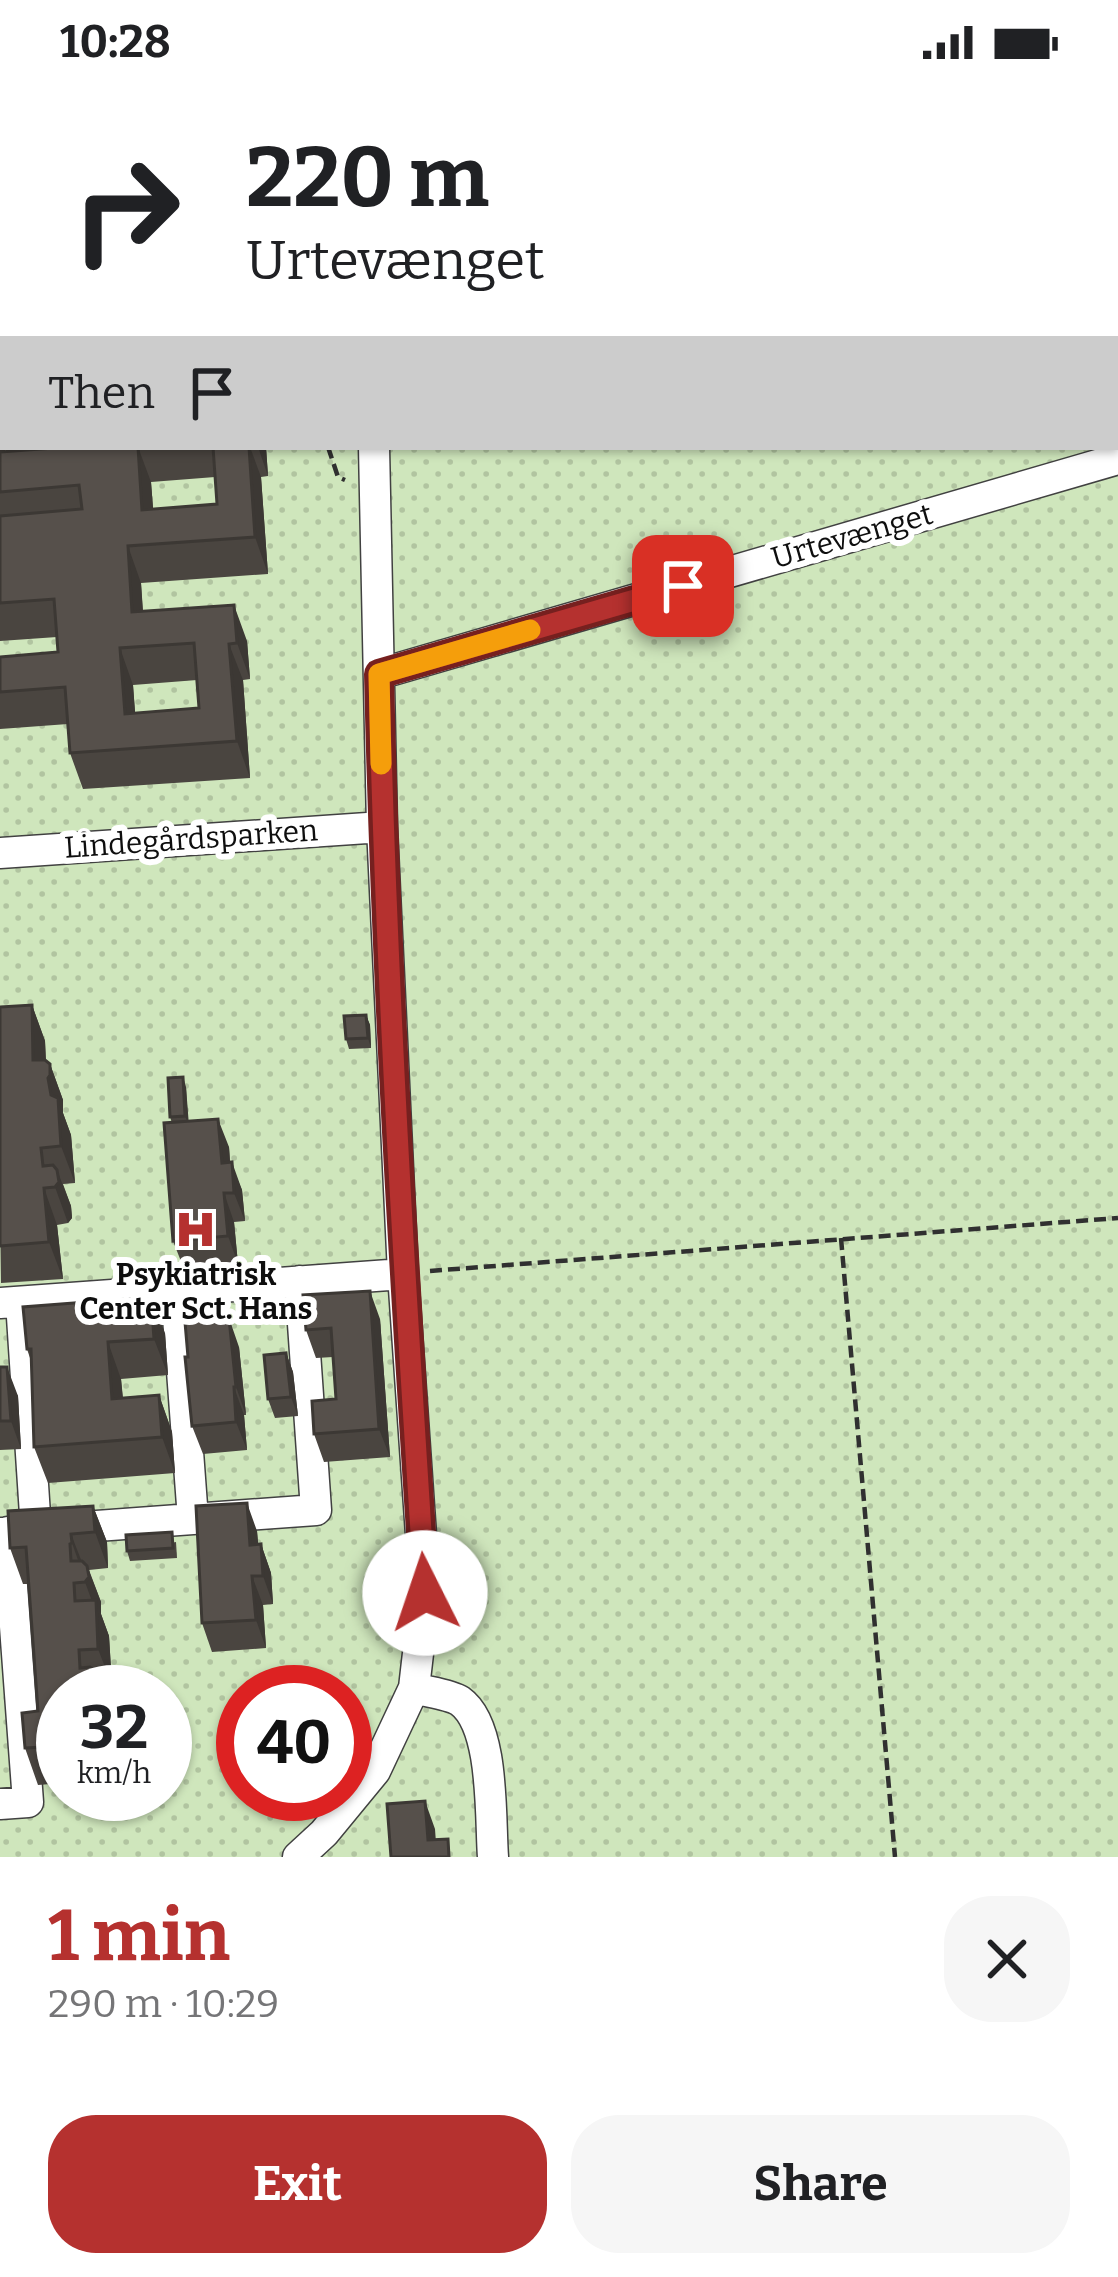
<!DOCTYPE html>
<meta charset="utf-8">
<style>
:root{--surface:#fff;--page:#f6f6f6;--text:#202124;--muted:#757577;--accent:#b5312f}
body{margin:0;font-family:Bitter,serif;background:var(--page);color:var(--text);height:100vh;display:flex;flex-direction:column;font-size:45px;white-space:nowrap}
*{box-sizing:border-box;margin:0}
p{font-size:39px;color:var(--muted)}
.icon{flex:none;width:66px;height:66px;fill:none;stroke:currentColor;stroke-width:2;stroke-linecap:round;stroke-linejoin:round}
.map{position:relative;height:1773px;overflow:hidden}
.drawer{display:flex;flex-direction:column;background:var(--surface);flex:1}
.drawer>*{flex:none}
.top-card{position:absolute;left:0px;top:0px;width:1119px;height:366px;box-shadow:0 3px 9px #0004;background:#fff;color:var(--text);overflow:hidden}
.speed{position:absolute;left:36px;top:1581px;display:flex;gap:24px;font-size:60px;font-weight:700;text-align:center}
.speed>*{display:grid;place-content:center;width:156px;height:156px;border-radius:50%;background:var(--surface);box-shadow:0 3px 9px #0004;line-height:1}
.speed small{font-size:30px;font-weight:400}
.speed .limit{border:18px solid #d22;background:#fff;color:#111}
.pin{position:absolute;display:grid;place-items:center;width:102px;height:102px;color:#fff;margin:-51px;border-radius:24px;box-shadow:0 6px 18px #0006}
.me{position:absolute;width:132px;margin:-66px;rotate:356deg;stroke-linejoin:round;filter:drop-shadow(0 0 9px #0008)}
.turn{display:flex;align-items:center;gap:42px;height:252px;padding:0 48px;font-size:54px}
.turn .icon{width:156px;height:156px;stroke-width:2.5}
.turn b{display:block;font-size:84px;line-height:102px}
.then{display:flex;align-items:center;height:114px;padding:0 48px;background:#0003;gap:24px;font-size:45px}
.round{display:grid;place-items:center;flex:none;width:126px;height:126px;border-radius:48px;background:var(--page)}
.overview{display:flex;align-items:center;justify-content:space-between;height:204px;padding:0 48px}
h1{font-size:72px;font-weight:700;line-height:90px;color:var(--accent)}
.action{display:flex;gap:24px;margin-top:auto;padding:24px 48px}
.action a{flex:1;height:138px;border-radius:48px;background:var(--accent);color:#fff;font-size:48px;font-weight:700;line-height:138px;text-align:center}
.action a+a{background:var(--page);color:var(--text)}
.status{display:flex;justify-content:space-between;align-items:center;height:84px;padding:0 60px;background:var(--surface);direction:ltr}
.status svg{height:33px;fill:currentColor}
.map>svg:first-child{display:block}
.park{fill:url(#park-dots);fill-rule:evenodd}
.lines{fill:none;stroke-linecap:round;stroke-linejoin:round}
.minor-casing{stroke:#414141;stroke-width:33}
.path{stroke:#303030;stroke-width:4.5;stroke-dasharray:12 6;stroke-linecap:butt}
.minor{stroke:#fff;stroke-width:30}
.wall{fill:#4a4540;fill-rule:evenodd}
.shaded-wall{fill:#3c3834}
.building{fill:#56504b;stroke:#3c3834;stroke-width:3;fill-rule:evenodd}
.route-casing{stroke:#76201f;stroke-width:30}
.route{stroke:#b5312f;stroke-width:21}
.slow{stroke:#f59e0b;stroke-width:21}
.labels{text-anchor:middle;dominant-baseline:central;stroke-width:12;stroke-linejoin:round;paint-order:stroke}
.street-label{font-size:30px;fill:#0e0e0e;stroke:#fff}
.poi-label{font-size:30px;font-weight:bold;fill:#0e0e0e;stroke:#fff}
</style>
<div class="status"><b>10:28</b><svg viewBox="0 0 49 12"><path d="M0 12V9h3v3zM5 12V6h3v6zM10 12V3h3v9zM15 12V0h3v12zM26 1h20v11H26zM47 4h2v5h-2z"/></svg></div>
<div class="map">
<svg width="1118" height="1773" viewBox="0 0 1118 1773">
<defs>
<pattern id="park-dots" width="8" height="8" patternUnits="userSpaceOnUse" patternTransform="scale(3)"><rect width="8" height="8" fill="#cfe6bc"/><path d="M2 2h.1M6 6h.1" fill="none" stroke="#b1c4a0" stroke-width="1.8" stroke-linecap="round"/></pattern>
</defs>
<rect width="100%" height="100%" fill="#fefcf0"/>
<path class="park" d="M0 0H1118V1773H0ZM3 3H1116V363H3ZM63 1608H165V1710H63ZM243 1608H345V1710H243Z"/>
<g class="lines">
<defs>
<path id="minor" d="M373 0V3
M379 590 1118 375
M0 769 382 743
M176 1206 193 1435
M21 1218 36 1446
M0 1219 403 1190
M0 1449 316 1426 300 1197
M414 1604C427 1608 449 1610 460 1617 495 1642 490 1734 493 1773
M0 1720 28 1718 8 1448
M298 1773 324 1749 375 1687 414 1604 425 1509 403 1190 382 743 374 363"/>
</defs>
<use href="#minor" class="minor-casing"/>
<path class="path" d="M328 363 338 393 345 396
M841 1154 895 1773
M430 1187 1118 1134"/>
<use href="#minor" class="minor"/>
</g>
<path class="wall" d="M0 141H3V363L5 368 68 363H266L268 392 261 393 268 490 141 499 143 527 247 557 250 595 243 596 250 694 83 705 70 669 68 640 0 645V573L58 568 57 553 0 557ZM215 393 217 420 153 425 151 398ZM197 596 199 624 135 629 133 601Z
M32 921 45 957 46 976 50 980 63 1016V1029L71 1051 75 1099 63 1100 71 1122 72 1134 68 1139 57 1141 63 1195 1 1199 0 1125Z
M366 931 370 941 371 964 349 965 346 955Z
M186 1003 188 1037 229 1063 230 1078 242 1106 245 1137 234 1138 238 1180 184 1185 173 1157 172 1039 170 1033Z
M380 1235 390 1373 324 1378 314 1350 336 1315 333 1273 316 1274 306 1246Z
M165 1249 168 1291 121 1295 123 1314 159 1311 172 1348 175 1389 48 1399 34 1363 31 1277 27 1265Z
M239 1263 246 1331H244L247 1366 203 1370 192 1342 188 1273Z
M286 1269 293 1288 298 1332 275 1334 268 1315Z
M0 1283 18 1312 21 1365 0 1366Z
M93 1422 107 1458 108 1484 89 1486 101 1518V1530L109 1552 112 1601 101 1602 103 1608H63V1699L38 1701 25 1664 38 1627 29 1500H23L10 1464Z
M257 1447 258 1461 261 1460 271 1489 273 1520 263 1521 266 1564 212 1568 202 1539Z
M176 1458 177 1474 130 1477 127 1467Z"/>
<path class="shaded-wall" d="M0 342 3 350V363H5L8 405 0 383Z
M138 363 151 398 156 462 142 426Z
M249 363H250L261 393 268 490 255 453Z
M258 363H266L268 392Z
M128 462 141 499 145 564 132 528Z
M234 521 247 557 250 595 237 559Z
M229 560 243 596 250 694 237 657Z
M120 564 133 601 138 666 125 630Z
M32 921 45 957 47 1012 33 976Z
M366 931 370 941 371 964 368 954Z
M50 980 63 1016V1029L71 1051 75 1099 61 1062 48 994Z
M183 993 186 1003 189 1042 185 1032Z
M218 1035 229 1063 232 1107 222 1079Z
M232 1078 242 1106 245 1137 234 1109Z
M57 1086 71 1122 72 1134 68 1139 55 1103Z
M44 1104 57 1141 63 1195 49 1158Z
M224 1109 234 1138 238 1180 228 1152Z
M370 1207 380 1235 390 1373 379 1345Z
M151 1213 165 1249 168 1291 154 1255Z
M229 1234 239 1263 246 1331 236 1303Z
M108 1258 121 1295 126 1352 112 1315Z
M286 1269 293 1288 298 1332 291 1313Z
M7 1283 18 1312 21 1365 11 1337Z
M234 1303 244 1331 247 1366 236 1338Z
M159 1311 172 1348 175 1389 162 1353Z
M247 1419 257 1447 261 1490 250 1461Z
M93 1422 107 1458 108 1484 95 1448Z
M71 1450 85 1486V1496L72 1459Z
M261 1460 271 1489 273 1520 263 1492Z
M87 1482 101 1518V1530L109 1552 112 1601 98 1565 97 1531 85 1498Z
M252 1492 263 1521 266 1564 256 1536Z
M95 1587 103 1608H94L92 1605Z
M425 1717 435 1745 437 1773 428 1756Z"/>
<path class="building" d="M0 141H3V175H0L3 215V315H0Z
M68 363H138L142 426 217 420 213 363H249L255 453 128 462 132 528 234 521 237 559 229 560 237 657 70 669 65 603 0 608V573L58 568 54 515 0 519V432L82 425 79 401 0 408V368ZM194 559 199 624 125 630 120 564Z
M32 921 33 976H45L50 980V991L48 994 51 1011 58 1014 61 1062 41 1064 43 1082 53 1081 57 1086 59 1098 55 1103 44 1104 49 1158 0 1162V923Z
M366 931 368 954 346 955 344 932Z
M183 993 185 1032 170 1033 168 994Z
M218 1035 222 1079 232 1078 234 1109H224L228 1152 173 1157 164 1039Z
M370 1207 379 1345 314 1350 312 1317 336 1315 331 1244 306 1246 303 1211Z
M151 1213 154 1255 108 1258 112 1315 159 1311 162 1353 34 1363 31 1265H27L23 1223Z
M229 1234 236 1303H234L236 1338 192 1342 185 1273H188L185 1238Z
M286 1269 291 1313 268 1315 264 1271Z
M0 1283H7L11 1337H0Z
M247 1419 250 1461 261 1460 263 1492H252L256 1536 202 1539 196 1422Z
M93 1422 95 1448 71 1450 72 1459 70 1460 71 1477H82L87 1482 89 1493 85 1498 74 1499 75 1517 96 1516 98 1565 79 1566 80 1584 90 1583 95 1587 96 1600 92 1605 81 1606V1608H63V1662L25 1664 22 1629 38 1627 26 1463 10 1464 8 1427Z
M172 1448 173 1464 127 1467 126 1451Z
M425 1717 428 1756 448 1755 449 1773H391L387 1720Z"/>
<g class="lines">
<defs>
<path id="route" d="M425 1509C405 1203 386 897 379 590L683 502"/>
</defs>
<use href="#route" class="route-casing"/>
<use href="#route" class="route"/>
<path class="slow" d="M381 680 379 590 530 546"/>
</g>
<defs>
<symbol id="hospital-bare" viewBox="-9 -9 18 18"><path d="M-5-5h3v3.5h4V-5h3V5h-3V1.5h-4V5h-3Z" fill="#b5312f" stroke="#fff" stroke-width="2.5" paint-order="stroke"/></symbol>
</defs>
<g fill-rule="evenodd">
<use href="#hospital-bare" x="166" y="1116" width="59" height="59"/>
</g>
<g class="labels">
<g class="street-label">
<text transform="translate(852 452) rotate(-16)">Urtevænget</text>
<text transform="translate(191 755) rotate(-4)">Lindegårdsparken</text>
</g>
<g class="poi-label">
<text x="196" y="1191">Psykiatrisk<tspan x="196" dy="34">Center Sct. Hans</tspan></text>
</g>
</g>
</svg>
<div class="speed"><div>32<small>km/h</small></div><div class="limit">40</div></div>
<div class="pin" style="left:683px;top:502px;background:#d93025"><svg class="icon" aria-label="arrive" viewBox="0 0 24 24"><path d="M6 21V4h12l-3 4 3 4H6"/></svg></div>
<svg class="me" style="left:425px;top:1509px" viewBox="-20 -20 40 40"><circle r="19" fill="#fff"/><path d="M0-13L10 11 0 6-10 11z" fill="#b5312f"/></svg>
<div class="top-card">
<div class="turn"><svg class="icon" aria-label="right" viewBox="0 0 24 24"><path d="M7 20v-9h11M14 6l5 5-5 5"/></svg><div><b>220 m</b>Urtevænget</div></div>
<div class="then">Then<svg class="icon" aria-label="arrive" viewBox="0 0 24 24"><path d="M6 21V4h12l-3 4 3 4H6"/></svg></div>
</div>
</div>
<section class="drawer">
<div class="overview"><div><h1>1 min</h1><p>290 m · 10:29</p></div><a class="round"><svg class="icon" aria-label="close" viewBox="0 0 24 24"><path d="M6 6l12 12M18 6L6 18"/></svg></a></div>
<div class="action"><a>Exit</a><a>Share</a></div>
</section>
